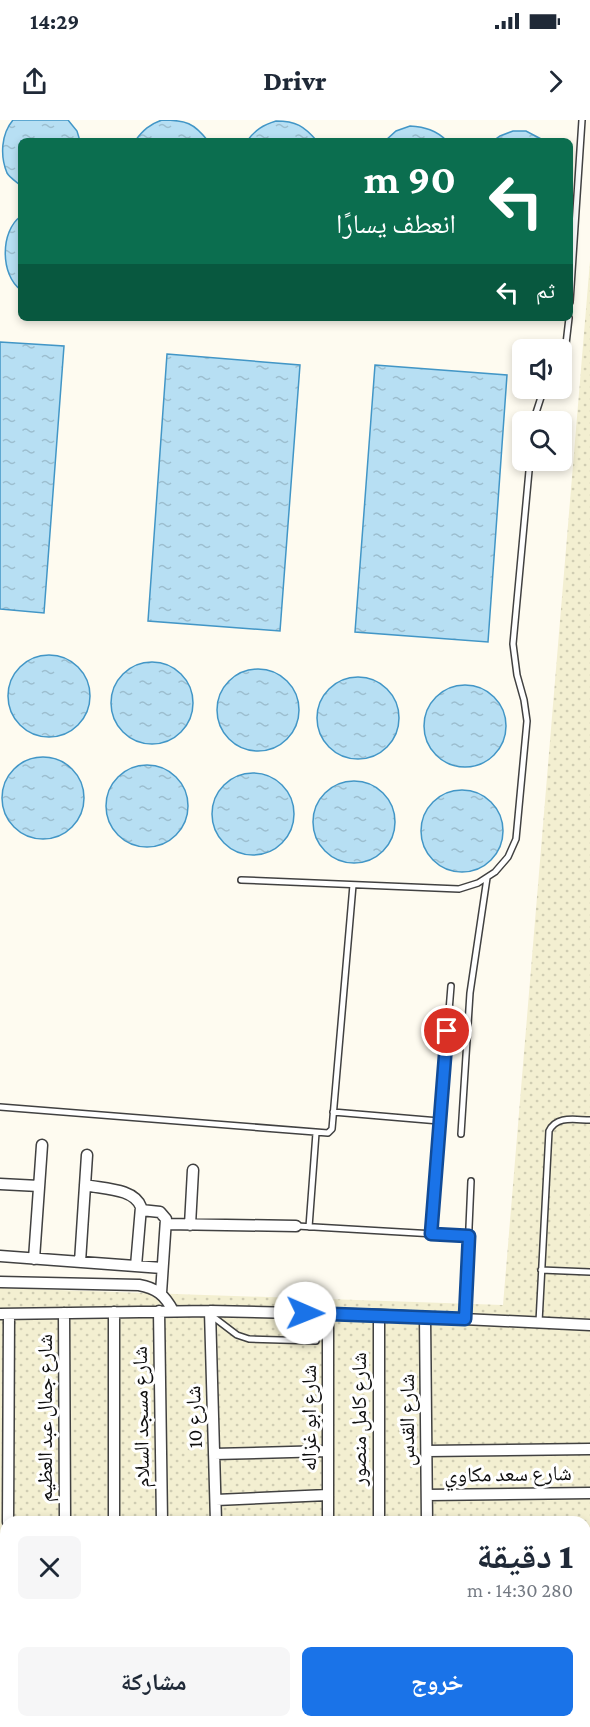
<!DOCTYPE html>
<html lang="ar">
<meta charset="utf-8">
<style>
:root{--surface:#fff;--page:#f6f6f7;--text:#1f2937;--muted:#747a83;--accent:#1a73e8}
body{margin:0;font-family:"Crimson Pro","Noto Naskh Arabic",serif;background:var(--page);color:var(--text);direction:rtl;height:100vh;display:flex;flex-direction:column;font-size:22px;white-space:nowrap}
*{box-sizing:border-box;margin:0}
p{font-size:20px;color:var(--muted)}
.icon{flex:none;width:33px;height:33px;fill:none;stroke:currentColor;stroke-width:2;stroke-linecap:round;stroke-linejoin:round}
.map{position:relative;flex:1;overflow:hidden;direction:ltr}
.details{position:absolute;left:0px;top:1396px;width:591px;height:212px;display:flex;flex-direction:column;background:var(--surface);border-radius:18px 18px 0 0;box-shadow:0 3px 9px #0003;direction:rtl}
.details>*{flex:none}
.guide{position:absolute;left:18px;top:18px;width:555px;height:183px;border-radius:9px;box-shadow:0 3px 9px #0003;direction:rtl;background:#0b6e4f;color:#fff;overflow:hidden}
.buttons{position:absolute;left:512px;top:219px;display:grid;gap:12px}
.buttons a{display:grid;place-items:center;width:60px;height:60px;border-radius:9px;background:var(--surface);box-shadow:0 3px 9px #0003;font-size:30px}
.pin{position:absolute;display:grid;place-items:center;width:51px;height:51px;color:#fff;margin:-26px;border:3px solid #fff;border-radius:50%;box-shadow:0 2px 6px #0007}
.me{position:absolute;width:66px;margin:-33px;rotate:91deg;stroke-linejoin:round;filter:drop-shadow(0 0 4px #0008)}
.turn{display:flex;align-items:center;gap:21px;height:126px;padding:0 18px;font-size:27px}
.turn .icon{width:78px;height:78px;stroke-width:2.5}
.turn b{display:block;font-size:42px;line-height:51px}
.then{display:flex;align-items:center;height:57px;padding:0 18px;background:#0003;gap:12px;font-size:22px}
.round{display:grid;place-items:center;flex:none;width:63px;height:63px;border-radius:9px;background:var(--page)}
.headline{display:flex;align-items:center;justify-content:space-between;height:102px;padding:0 18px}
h1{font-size:36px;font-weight:800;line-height:45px}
.primary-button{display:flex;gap:12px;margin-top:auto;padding:12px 18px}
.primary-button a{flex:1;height:69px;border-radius:9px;background:var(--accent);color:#fff;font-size:24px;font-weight:800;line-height:69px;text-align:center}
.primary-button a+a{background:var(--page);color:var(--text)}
.status{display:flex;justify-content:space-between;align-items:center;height:42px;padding:0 30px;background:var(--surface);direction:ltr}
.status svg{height:16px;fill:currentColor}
header{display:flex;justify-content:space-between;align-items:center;height:78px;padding:0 18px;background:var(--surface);font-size:27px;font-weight:800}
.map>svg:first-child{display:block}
.farmland{fill:url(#farmland-dots);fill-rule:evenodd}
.water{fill:url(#water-ripples);stroke:#4296c6;stroke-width:1.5}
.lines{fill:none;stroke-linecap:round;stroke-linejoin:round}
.lane-casing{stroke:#414141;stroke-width:8}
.street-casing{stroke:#414141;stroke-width:13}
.lane{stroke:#fff;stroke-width:5}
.street{stroke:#fff;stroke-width:10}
.route-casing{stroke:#114b97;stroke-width:15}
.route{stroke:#1a73e8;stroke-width:10}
.labels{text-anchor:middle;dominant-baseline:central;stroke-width:6;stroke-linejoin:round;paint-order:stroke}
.street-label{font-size:21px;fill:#0e0e0e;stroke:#fff}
</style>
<div class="status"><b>14:29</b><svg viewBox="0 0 49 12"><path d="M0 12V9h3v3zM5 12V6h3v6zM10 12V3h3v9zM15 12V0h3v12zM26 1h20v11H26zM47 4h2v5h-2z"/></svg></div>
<header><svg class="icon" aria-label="forward" viewBox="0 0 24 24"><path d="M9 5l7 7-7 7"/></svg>Drivr<svg class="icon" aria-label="share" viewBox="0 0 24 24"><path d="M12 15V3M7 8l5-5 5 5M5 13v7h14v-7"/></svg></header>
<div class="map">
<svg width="590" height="1607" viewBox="0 0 590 1607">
<defs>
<pattern id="farmland-dots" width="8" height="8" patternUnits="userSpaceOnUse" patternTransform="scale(1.5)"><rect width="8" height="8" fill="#f3efd1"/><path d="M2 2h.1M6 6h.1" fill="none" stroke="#cfccb2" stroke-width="1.8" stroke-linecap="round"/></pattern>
<pattern id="water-ripples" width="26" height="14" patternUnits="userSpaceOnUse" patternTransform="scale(1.5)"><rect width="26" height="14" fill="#b7dff3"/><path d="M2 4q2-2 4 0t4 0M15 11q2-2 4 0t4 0" fill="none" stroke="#9cbecf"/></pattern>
</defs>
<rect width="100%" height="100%" fill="#fefbf0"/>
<path class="farmland" d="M590 141V1607H0V1168L503 1185ZM6 1402H585V1602H6Z"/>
<path class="water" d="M13 0H68L77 11 80 21H21V66C17 62 10 58 7 53 0 36 1 14 13 0Z
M162 0C186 0 194 3 208 21H135C143 10 150 4 162 0Z
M276 1C296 1 304 6 317 21H247C255 10 263 5 276 1Z
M410 6C425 7 436 10 447 21H385L396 11Z
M513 11H526L545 21H493L500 16Z
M21 96V170C0 155 0 111 21 96Z
M0 222 64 226 44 493 0 489Z
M167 234 300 245 280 511 148 501Z
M375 245 507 255 488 522 355 512Z
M8 576a41 41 0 1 1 82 0a41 41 0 1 1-82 0Z
M111 583a41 41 0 1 1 82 0a41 41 0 1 1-82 0Z
M217 590a41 41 0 1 1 82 0a41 41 0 1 1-82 0Z
M317 598a41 41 0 1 1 82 0a41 41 0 1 1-82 0Z
M424 606a41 41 0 1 1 82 0a41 41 0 1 1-82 0Z
M2 678a41 41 0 1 1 82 0a41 41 0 1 1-82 0Z
M106 686a41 41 0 1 1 82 0a41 41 0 1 1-82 0Z
M212 694a41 41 0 1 1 82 0a41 41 0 1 1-82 0Z
M313 702a41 41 0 1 1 82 0a41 41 0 1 1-82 0Z
M421 711a41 41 0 1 1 82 0a41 41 0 1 1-82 0Z"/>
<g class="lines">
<defs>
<path id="lane" d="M570 182 582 0
M561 237 566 224 569 198
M533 302 544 268
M241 760 459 769 478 763 495 752 508 737 516 719 527 601 524 580 517 555 513 524 530 340
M0 987 328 1013 332 1009 353 765
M333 992 439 1001
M461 1014 470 873 487 758
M297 1106 469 1116
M309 1107 316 1013
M431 1114 451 866
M541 1150 590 1152
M212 1196 237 1215 249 1219 316 1221
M465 1199 471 1061
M539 1202 549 1011C557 995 575 1000 590 1000"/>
<path id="street" d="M0 1064 39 1066
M85 1065C103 1069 134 1068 141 1087L136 1146
M141 1090 160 1092 166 1099 161 1173
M166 1104 296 1106
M190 1105 193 1050
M0 1136 162 1148
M34 1139 42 1025
M80 1142 87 1035
M0 1162 139 1165C156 1168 165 1175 173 1191
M159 1191 162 1402
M210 1191 216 1402
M114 1192V1402
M64 1193 65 1402
M0 1194 210 1191 379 1195 590 1205
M379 1195V1402
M425 1197 427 1402
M427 1331 590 1329
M214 1334 328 1331
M427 1375 590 1373
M216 1380 328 1375
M8 1402 9 1194
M328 1402V1194
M585 1463H590
M0 1506H6
M585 1511H590
M585 1560H590
M8 1602V1607
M66 1602V1607
M118 1602V1607
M220 1602V1607
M429 1602 590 1604
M327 1607V1602
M378 1607V1602"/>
</defs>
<use href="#lane" class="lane-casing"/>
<use href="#street" class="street-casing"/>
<use href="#lane" class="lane"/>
<use href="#street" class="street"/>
</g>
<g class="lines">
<defs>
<path id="route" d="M305 1193 465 1199 469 1116 431 1114 447 911"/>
</defs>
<use href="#route" class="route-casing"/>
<use href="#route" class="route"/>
</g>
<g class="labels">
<g class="street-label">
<text transform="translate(141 1297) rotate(-91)">شارع مسجد السلام</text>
<text transform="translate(194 1297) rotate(-92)">شارع 10</text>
<text transform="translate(45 1298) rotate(-90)">شارع جمال عبد العظيم</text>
<text transform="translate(309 1298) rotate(-90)">شارع ابو غزاله</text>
<text transform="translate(359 1299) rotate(-90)">شارع كامل منصور</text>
<text transform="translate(407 1300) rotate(-90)">شارع القدس</text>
<text transform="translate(508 1354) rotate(-1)">شارع سعد مكاوي</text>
</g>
</g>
</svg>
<div class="buttons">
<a><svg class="icon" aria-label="sound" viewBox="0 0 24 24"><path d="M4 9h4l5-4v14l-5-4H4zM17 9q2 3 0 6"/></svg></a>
<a><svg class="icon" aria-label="search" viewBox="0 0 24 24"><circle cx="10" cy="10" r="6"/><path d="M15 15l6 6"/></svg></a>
</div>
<div class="pin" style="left:447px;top:911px;background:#d93025"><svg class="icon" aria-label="arrive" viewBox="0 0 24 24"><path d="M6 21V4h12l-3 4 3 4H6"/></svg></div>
<svg class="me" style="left:305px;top:1193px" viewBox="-20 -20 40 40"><circle r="19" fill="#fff"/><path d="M0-13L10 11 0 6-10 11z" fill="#1a73e8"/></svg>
<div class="guide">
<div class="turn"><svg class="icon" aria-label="left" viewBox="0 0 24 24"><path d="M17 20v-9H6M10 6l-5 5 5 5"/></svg><div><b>90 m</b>انعطف يسارًا</div></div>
<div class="then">ثم<svg class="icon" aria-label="left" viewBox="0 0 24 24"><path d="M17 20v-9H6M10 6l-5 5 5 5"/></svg></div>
</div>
<section class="details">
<div class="headline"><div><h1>1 دقيقة</h1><p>280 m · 14:30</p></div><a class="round"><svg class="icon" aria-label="close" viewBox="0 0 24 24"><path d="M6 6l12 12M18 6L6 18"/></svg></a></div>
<div class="primary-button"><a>خروج</a><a>مشاركة</a></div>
</section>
</div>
